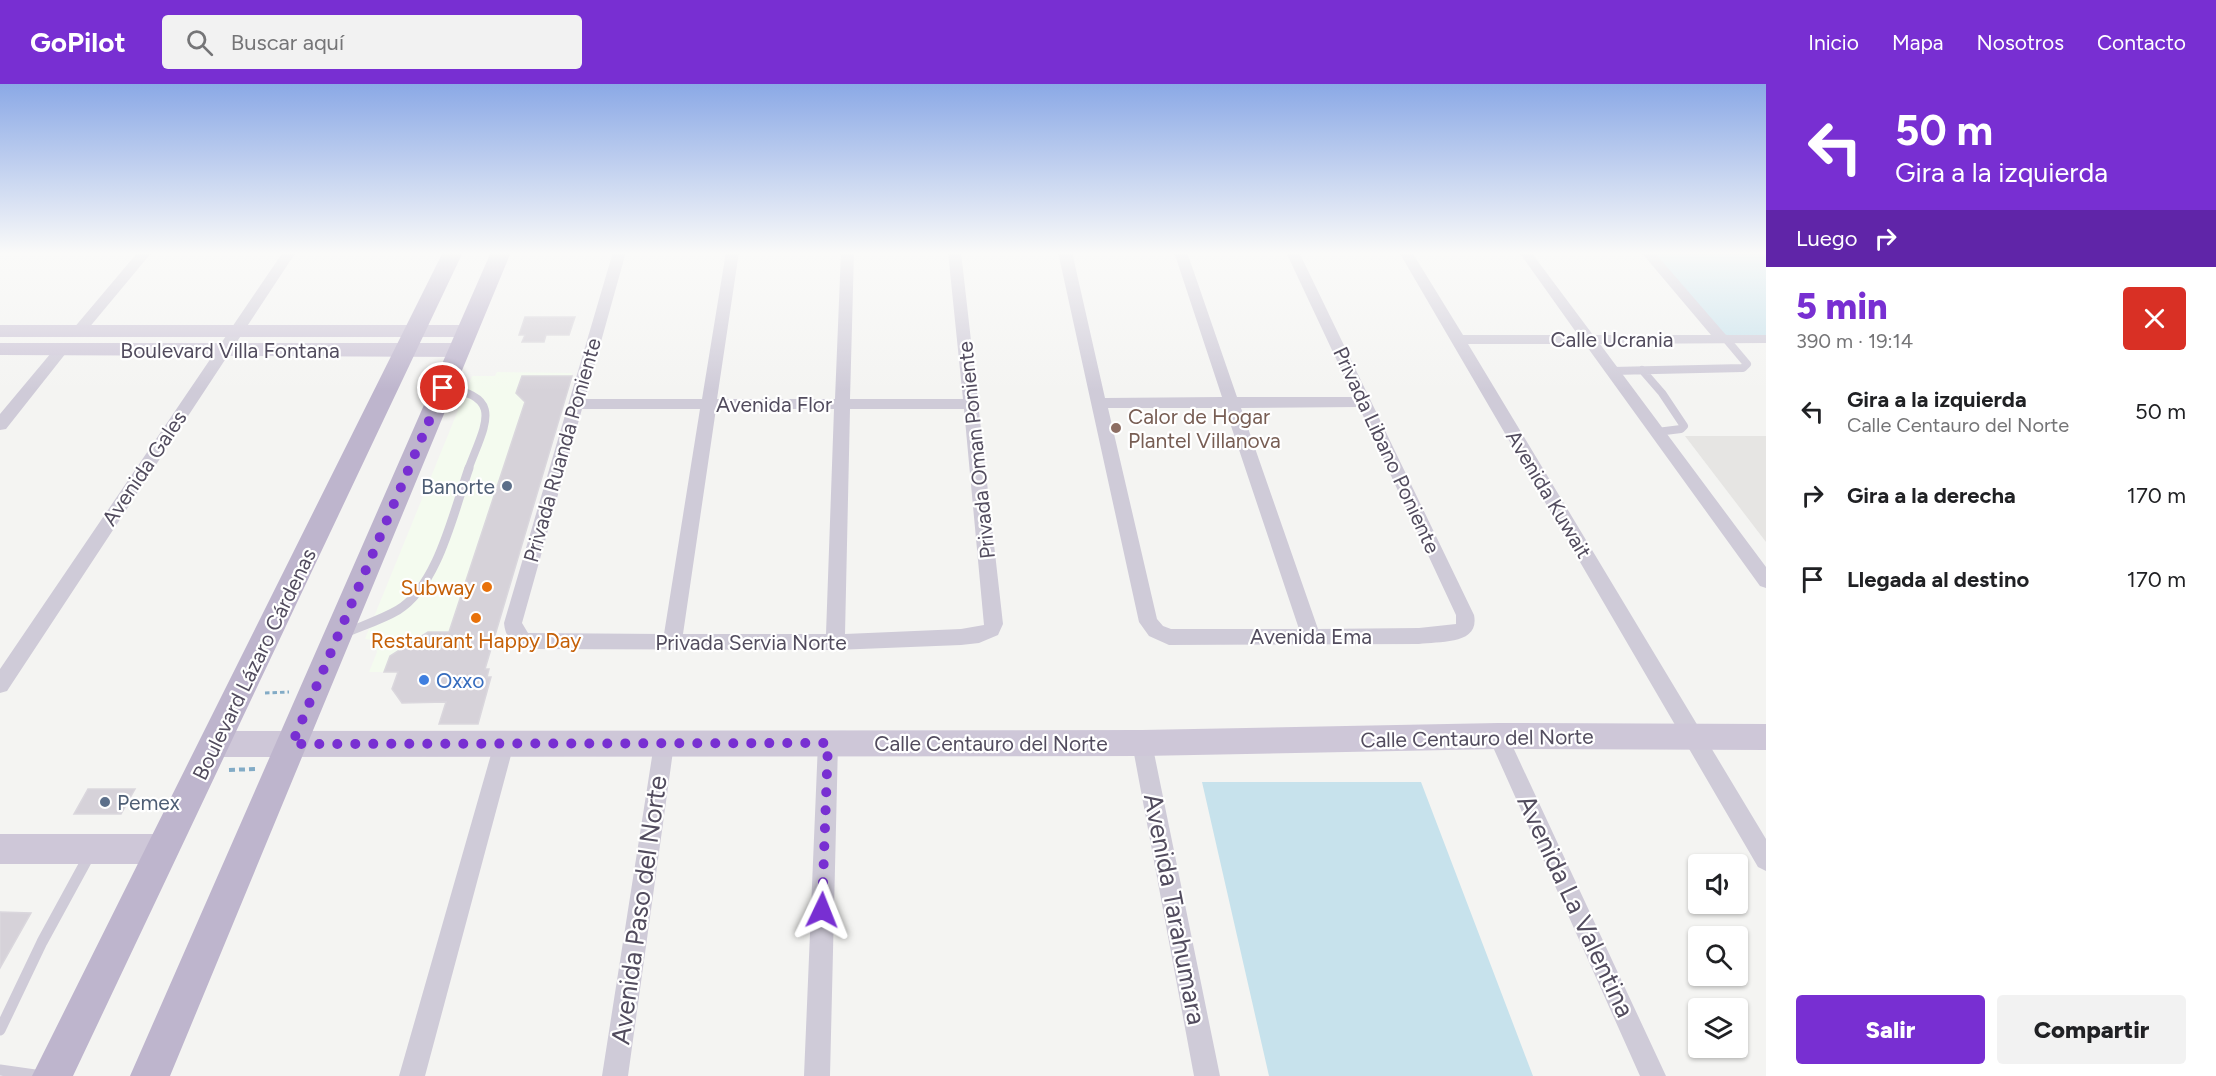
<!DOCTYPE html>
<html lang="es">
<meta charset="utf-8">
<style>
:root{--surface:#fff;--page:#f2f2f2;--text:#202124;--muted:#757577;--accent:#782fd2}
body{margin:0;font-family:Figtree,sans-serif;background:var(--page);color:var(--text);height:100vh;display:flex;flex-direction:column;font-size:22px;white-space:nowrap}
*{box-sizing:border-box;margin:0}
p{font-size:20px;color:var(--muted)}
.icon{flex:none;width:33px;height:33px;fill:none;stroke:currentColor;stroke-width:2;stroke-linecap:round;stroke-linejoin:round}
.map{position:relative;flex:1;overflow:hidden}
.drawer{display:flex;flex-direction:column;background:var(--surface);width:450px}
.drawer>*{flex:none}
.banner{background:#782fd2;color:#fff;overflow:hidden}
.fabs{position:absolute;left:1688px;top:770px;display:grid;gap:12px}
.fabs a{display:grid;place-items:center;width:60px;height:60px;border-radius:6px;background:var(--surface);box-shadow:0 2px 4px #0004;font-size:30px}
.pin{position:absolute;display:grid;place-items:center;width:51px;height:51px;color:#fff;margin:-26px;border:3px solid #fff;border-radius:50%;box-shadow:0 2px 6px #0007}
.me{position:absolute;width:66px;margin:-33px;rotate:2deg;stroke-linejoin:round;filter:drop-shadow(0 0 4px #0008)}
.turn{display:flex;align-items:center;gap:21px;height:126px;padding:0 30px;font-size:27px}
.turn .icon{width:78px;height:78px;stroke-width:2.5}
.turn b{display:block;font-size:42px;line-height:51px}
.then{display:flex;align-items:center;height:57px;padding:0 30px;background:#0003;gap:12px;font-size:22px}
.round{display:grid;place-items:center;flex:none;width:63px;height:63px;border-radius:6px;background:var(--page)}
.headline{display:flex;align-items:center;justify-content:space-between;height:102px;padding:0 30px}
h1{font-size:36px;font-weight:800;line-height:45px;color:var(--accent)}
.action{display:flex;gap:12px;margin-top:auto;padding:12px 30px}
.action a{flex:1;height:69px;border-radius:6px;background:var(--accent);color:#fff;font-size:24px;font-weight:800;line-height:69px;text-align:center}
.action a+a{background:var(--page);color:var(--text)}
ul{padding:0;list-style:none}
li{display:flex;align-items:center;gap:18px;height:84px;padding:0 30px}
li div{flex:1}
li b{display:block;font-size:22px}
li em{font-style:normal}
header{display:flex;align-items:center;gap:36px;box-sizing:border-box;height:84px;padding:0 30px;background:var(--accent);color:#fff}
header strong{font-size:28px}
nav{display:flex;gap:33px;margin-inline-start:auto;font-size:21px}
.search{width:420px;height:54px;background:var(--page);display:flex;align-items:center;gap:15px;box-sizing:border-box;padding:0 21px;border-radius:6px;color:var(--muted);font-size:22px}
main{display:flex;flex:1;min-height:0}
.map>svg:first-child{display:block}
.commercial{fill:#f4fbef}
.education{fill:#e6e5e3}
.green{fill:#c7e2ec}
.building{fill:#d6d2d9;stroke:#dad7dd;stroke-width:1.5}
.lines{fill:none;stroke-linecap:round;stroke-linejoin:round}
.path-far1{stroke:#82abc6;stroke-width:3;stroke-dasharray:4.5 3;stroke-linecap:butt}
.path{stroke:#82abc6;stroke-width:4;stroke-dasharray:6 4;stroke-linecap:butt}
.lane-far2{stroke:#cfcbd8;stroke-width:8}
.lane-far1{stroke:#cfcbd8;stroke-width:9}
.lane{stroke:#cfcbd8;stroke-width:11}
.street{fill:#cfcbd8;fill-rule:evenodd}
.secondary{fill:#cec7d8;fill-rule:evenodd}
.primary{fill:#beb5cd;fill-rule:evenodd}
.route{stroke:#782fd2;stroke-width:10;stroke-dasharray:0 18}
.education-dot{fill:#8d6e63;stroke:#fff;stroke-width:2}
.service-dot{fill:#5c6f8a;stroke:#fff;stroke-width:2}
.food-dot{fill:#e8710a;stroke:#fff;stroke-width:2}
.shop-dot{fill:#3f7fe0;stroke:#fff;stroke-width:2}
.labels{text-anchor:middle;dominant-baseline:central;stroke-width:4.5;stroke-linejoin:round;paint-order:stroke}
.street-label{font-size:21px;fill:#524c5e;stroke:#fff}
.education-label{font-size:21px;fill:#785e54;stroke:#fff;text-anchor:start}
.service-label{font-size:21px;fill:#4e5e75;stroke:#fff;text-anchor:end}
.food-label{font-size:21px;fill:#c56008;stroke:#fff;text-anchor:end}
.shop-label{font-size:21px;fill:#366cbe;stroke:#fff;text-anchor:start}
.near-street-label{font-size:26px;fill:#524c5e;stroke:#fff}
</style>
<header>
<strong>GoPilot</strong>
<div class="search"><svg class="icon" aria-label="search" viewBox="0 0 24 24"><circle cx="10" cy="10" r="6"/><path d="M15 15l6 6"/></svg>Buscar aquí</div>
<nav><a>Inicio</a><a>Mapa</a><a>Nosotros</a><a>Contacto</a></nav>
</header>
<main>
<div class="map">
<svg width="1766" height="992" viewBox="0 0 1766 992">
<rect width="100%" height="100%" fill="#f4f4f2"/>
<path class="commercial" d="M497 288 572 289 484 588H369L377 568 374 556 365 555 472 292H495Z"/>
<path class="education" d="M1685 352H1766V458Z"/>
<path class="green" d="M1649 168H1766V254L1724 255Z
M1202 698H1421L1533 992H1269Z"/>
<path class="building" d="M525 233H575L569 251H546L544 258H522L525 251H519Z
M522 292H572L485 585H489L487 593H491L478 640H439L446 618 402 619 392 605 398 588H384L390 572 428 548H449L525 318 516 309Z
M88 705H135L121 730H74Z
M0 828 31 829 0 884Z"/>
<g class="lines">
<path class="path-far1" d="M265 609 289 608"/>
<path class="path" d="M229 686 255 685"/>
<path class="lane-far2" d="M1642 286 1662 309 1684 342 1681 345 1657 348
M1612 287 1743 284 1747 280 1726 255
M443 304C507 311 484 342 468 386"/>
<path class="lane-far1" d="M343 550C361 542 381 536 398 526 438 502 454 426 469 384"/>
<path class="lane" d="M0 946 42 858 90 770
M0 986 42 992"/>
<path class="street" d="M138 168H152L83 251H73L71 248 73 245Z
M283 168H296L7 607 0 609V585Z
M613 168H626L585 315H702L726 168H739L717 315H835L841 168H854L850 315H963L948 168H961L1003 540 998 551 979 559 961 561 835 566 523 565C511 561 505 551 504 539ZM582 325H700L664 550 528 549 522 539ZM716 325H834L826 550H683ZM850 325H964L984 541 961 545 845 550Z
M1058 168H1072L1105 314 1222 313 1174 168H1187L1237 313H1354L1286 168H1299L1474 531C1480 561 1440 557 1419 560L1169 561 1149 552 1139 538ZM1359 323 1456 531V540L1419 544 1318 545 1241 324ZM1108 324H1225L1299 545H1171L1163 542 1157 535Z
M1399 168H1412L1463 251H1578L1519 168H1531L1593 251H1711L1641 168H1654L1726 251H1766V259L1600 260 1766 483V504L1760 502 1585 260H1468L1766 755V787L1758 783Z
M61 261 66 263 68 266 66 269 6 345 0 346V330L56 263Z
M1498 643 1505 646 1666 992H1640L1488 652 1491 646Z
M828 650 835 653 838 659 830 992H804L818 659 821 653Z
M1142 650 1149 653 1152 659 1220 992H1194L1132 659 1135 653Z
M504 651 511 654 514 660 425 992H399L494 660 497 654Z
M664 651 671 654 674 660 628 992H602L654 660 657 654Z"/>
<path class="secondary" d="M0 241H468L475 243 478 247 475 251 468 253H0Z
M0 259H459L466 261 469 266 466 271 459 273 0 271Z
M1498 639 1766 640V666L1498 665 1142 672 215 673 205 669 201 660 205 651 215 647 1142 646Z
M0 750H163L174 755 179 765 174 775 163 780H0Z"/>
<path class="primary" d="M443 168H463L73 992H32Z
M491 168H511L170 992H130Z"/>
</g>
<linearGradient id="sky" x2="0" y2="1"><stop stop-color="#8ba9e6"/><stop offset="0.55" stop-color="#fafaf9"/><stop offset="1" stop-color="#fafaf9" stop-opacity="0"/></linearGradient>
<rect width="1766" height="307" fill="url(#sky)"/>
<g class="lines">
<path class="route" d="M443 304 292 660 828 659 822 826"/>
</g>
<circle class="education-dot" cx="1116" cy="344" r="6"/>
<g class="service-dot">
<circle cx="507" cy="402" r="6"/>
<circle cx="105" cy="718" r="6"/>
</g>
<g class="food-dot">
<circle cx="487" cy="503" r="6"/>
<circle cx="476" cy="534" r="6"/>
</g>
<circle class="shop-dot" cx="424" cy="596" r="6"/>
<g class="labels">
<g class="street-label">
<text x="1612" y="255">Calle Ucrania</text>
<text x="230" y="266">Boulevard Villa Fontana</text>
<text x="774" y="320">Avenida Flor</text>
<text transform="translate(562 366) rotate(-74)">Privada Ruanda Poniente</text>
<text transform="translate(976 366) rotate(-96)">Privada Oman Poniente</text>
<text transform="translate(1387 366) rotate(65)">Privada Libano Poniente</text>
<text transform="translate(144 384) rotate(-56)">Avenida Gales</text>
<text transform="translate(1549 410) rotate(59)">Avenida Kuwait</text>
<text x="1311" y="552">Avenida Ema</text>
<text x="751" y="558">Privada Servia Norte</text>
<text transform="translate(254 580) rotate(-64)">Boulevard Lázaro Cárdenas</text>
<text transform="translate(1477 654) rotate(-1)">Calle Centauro del Norte</text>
<text x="991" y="659">Calle Centauro del Norte</text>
</g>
<g class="education-label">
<text x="1128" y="332">Calor de Hogar<tspan x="1128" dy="24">Plantel Villanova</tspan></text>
</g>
<g class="service-label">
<text x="495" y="402">Banorte</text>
<text x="117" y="718" text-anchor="start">Pemex</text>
</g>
<g class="food-label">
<text x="475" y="503">Subway</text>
<text x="476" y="556" text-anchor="middle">Restaurant Happy Day</text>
</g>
<g class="shop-label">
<text x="436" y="596">Oxxo</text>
</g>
<g class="near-street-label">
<text transform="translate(1576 822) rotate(65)">Avenida La Valentina</text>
<text transform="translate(1175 825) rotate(79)">Avenida Tarahumara</text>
<text transform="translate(639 826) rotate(-82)">Avenida Paso del Norte</text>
</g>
</g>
</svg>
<div class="fabs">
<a><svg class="icon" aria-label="sound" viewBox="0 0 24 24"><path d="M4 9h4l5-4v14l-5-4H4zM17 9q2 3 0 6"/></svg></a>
<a><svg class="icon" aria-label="search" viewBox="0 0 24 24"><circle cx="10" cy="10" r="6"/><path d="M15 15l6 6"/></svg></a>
<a><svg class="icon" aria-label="layers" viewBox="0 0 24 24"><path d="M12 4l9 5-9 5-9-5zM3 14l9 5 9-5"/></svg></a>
</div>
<div class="pin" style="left:443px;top:304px;background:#d93025"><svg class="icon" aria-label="arrive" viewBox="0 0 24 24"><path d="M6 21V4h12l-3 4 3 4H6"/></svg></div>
<svg class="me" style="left:822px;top:826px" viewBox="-20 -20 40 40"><path d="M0-17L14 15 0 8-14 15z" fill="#782fd2" stroke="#fff" stroke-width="4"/></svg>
</div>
<section class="drawer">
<div class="banner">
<div class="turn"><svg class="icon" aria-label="left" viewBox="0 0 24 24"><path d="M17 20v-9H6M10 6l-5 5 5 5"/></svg><div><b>50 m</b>Gira a la izquierda</div></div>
<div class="then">Luego<svg class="icon" aria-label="right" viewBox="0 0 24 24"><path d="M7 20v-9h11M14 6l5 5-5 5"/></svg></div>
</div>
<div class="headline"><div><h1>5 min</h1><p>390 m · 19:14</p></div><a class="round" style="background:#d93025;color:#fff"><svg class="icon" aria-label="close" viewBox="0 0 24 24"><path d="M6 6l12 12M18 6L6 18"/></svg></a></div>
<ul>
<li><svg class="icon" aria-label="left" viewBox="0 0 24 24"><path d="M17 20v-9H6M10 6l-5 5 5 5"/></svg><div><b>Gira a la izquierda</b><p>Calle Centauro del Norte</p></div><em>50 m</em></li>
<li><svg class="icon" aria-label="right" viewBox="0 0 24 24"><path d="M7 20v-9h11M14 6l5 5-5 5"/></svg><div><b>Gira a la derecha</b></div><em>170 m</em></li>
<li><svg class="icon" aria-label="arrive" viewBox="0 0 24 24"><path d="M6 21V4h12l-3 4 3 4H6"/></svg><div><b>Llegada al destino</b></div><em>170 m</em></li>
</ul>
<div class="action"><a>Salir</a><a>Compartir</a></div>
</section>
</main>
